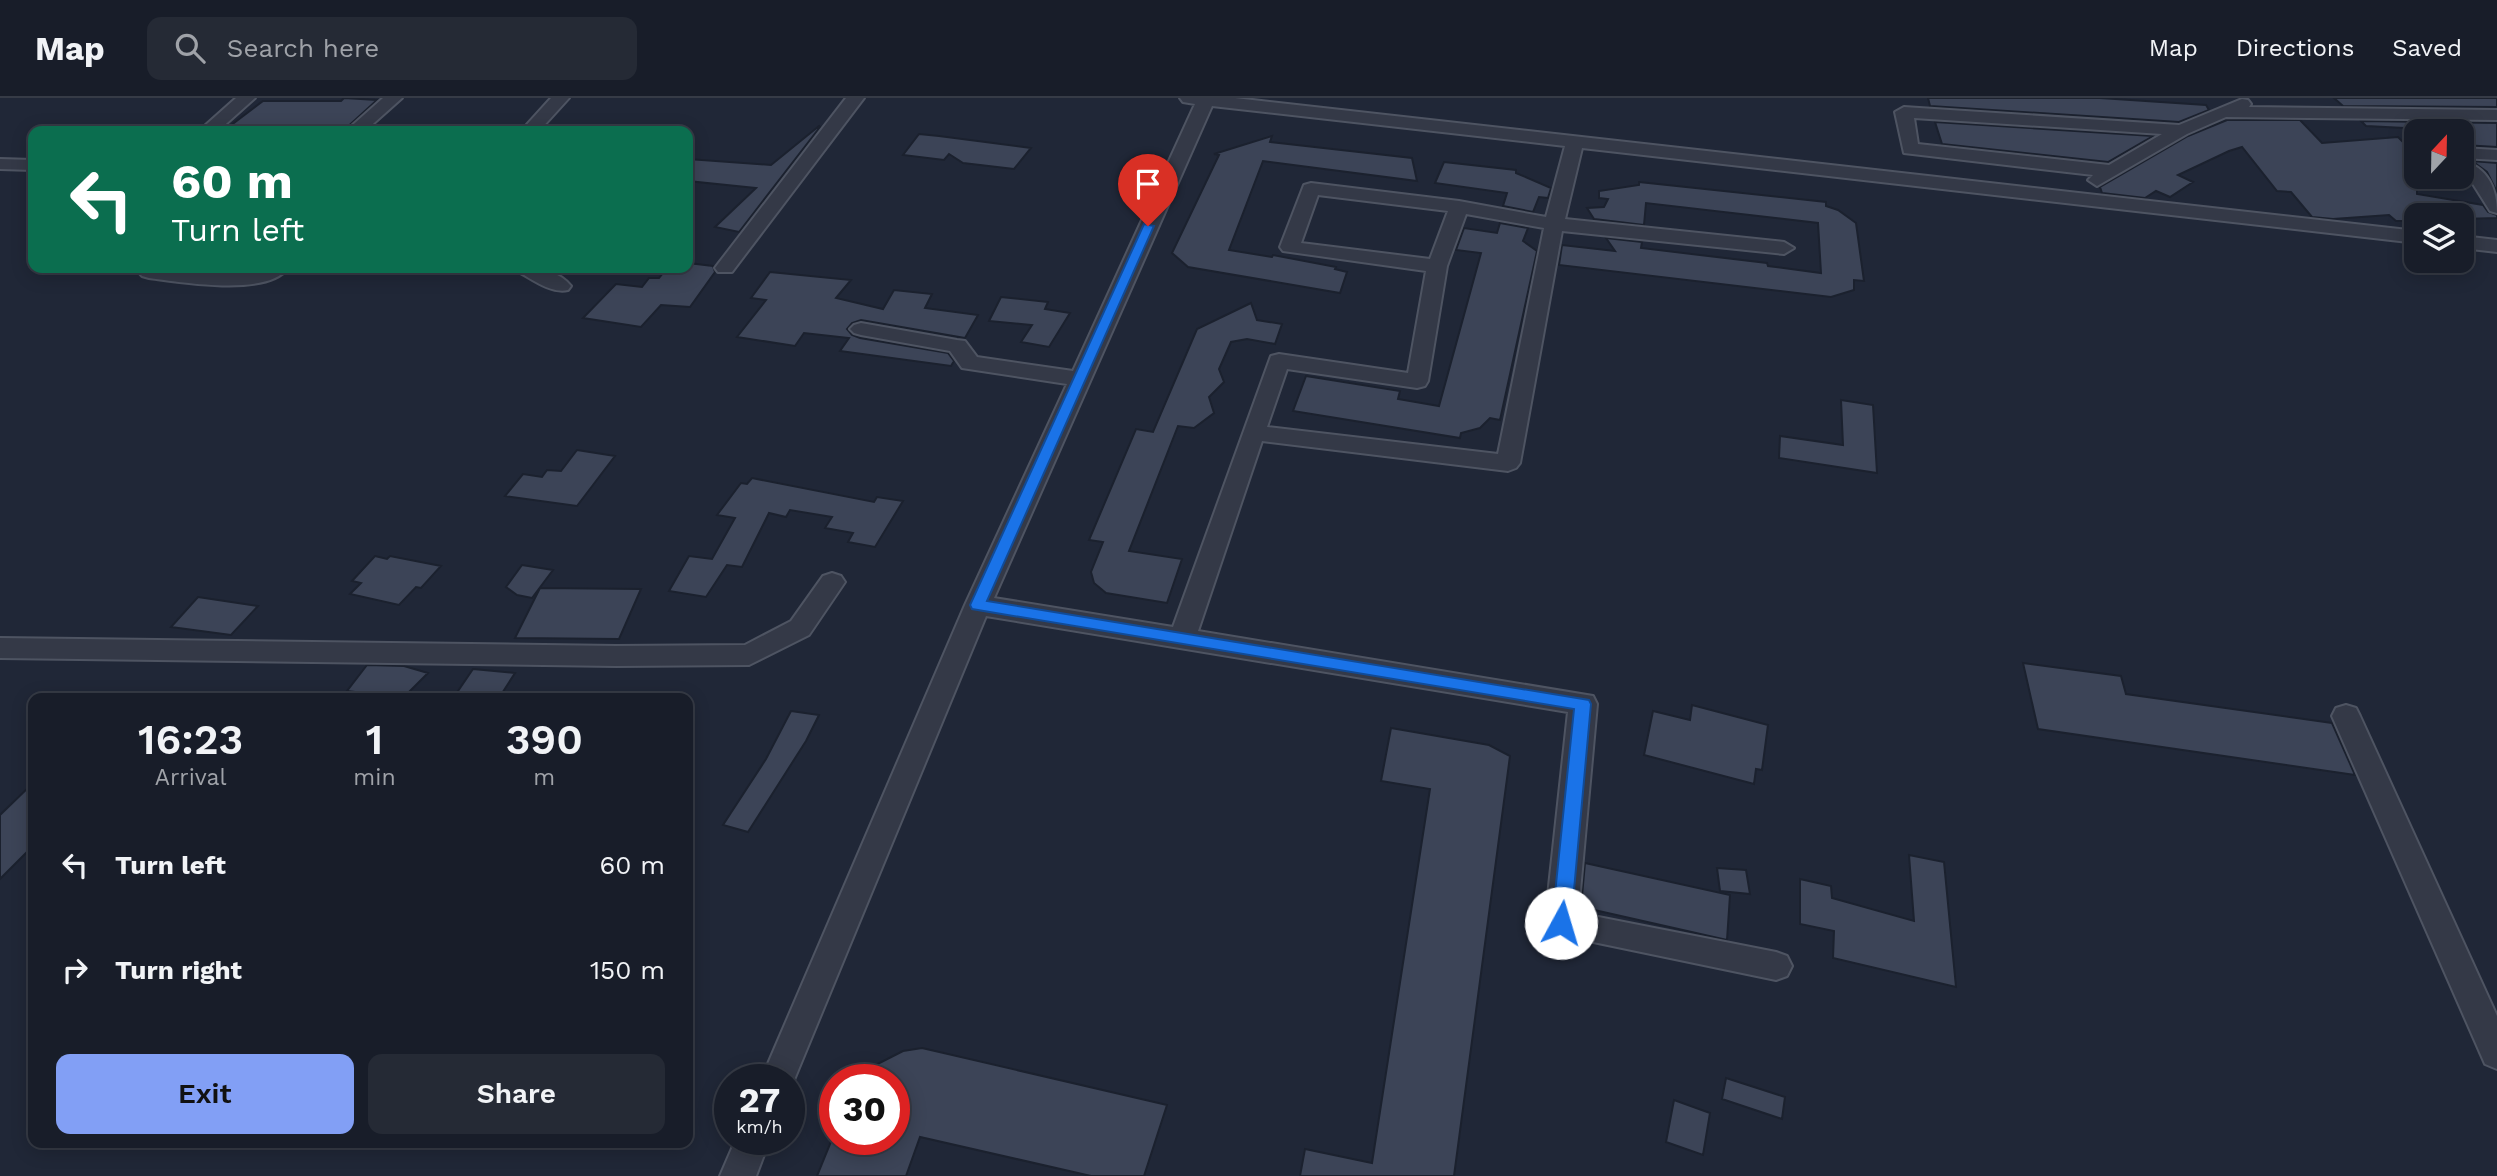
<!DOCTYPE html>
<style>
:root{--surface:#181d29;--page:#252a35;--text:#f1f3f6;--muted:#9fa2a8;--line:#363b46;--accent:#829ff5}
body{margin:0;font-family:"Work Sans",sans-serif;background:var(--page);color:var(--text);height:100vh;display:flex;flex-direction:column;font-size:26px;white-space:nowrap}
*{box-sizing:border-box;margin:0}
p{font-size:23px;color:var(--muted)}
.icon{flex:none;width:38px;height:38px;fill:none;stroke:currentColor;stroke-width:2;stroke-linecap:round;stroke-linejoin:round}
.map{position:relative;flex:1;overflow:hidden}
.details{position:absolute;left:28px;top:595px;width:665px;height:455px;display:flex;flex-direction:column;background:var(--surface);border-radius:14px;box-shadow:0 4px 18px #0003,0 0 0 2px var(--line)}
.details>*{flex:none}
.banner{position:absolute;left:28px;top:28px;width:665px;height:147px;border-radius:14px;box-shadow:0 4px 18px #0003,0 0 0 2px var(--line);background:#0b6e4f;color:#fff;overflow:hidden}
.needle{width:46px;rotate:22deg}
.buttons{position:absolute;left:2404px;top:21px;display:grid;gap:14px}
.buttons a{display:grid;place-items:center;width:70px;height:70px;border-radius:14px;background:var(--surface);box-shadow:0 4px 18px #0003,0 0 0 2px var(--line);font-size:35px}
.speed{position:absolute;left:714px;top:966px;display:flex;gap:14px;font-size:35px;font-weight:700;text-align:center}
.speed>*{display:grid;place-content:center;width:91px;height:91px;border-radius:50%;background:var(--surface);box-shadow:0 4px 18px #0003,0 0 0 2px var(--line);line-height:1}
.speed small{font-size:18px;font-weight:400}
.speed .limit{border:10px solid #d22;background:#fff;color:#111}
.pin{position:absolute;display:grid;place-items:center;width:60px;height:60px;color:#fff;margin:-72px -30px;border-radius:50% 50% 50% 0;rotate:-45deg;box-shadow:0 0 7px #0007}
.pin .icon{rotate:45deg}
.me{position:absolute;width:77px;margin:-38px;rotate:6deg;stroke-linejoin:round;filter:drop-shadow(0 0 5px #0008)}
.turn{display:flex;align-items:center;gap:24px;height:147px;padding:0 28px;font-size:32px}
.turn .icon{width:91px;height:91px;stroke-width:2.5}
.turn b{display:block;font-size:49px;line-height:60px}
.eta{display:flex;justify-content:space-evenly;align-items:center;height:119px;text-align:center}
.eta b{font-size:42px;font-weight:600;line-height:49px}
.action{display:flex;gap:14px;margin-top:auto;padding:14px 28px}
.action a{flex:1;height:80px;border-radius:14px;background:var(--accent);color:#111;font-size:28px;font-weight:600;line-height:80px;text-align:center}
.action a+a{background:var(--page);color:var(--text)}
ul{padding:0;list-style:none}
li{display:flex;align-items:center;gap:21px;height:105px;padding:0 28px}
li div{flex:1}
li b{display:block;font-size:26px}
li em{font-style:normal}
header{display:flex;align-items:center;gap:42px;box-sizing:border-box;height:98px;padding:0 35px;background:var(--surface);border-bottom:2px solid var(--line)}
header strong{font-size:33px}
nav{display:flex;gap:38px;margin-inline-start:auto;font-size:24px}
.search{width:490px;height:63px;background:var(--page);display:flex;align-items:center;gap:18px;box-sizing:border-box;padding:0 24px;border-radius:14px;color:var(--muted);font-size:26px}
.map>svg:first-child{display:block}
.building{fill:#3c4457;stroke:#1b212e;stroke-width:2}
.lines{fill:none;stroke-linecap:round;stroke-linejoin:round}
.minor-casing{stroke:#4e5462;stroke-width:4}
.minor{fill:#343947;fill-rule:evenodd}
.route{fill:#1a73e8;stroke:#114b97;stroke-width:2}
</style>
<header>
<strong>Map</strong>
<div class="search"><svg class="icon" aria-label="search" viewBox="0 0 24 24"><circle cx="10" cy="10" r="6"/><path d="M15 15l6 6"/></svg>Search here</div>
<nav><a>Map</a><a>Directions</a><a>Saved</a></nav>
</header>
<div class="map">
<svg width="2497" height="1078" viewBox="0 0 2497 1078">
<rect width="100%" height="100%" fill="#202737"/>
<path class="building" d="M344 0 377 2 343 33H274L230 28 263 3H341Z
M1928 0H2100L2206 7 2209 12 2179 24 1930 8Z
M2334 0H2497V9L2343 8Z
M2227 22H2300L2322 45 2398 39 2417 58V96L2483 107 2488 114 2497 117V120L2462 121V117H2417V123H2396L2389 117 2333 121 2312 119 2291 94 2277 93 2242 49 2229 53 2178 77 2193 84 2170 99 2156 93 2145 100 2102 95 2100 89 2188 38Z
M2361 23 2497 25V49L2462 47V33L2366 28Z
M1935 24 2153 38 2108 64 1942 46Z
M819 28 820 29 739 134 715 129 756 90 688 83V61L771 67Z
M919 36 939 38 1031 50 1014 71 963 65 949 56 944 62 903 57Z
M1272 38 1270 44 1412 60 1417 83 1263 63 1229 152 1272 159 1273 157 1336 169 1335 171 1347 174 1340 195 1188 169 1172 155 1219 57 1214 56Z
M2472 63 2497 65V94L2487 74Z
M1444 64 1516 72V75L1551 90 1548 100 1539 99 1533 114 1503 108 1507 95 1435 85Z
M1639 84 1826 104V108L1838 112 1856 125 1864 183 1854 182V192L1831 199 1559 167 1562 147 1615 153 1606 140 1642 144 1641 150 1767 165 1768 168 1821 175 1818 125 1646 105 1644 127 1594 121 1587 110 1604 109 1608 101 1599 100V93L1639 87Z
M1500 125 1528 130 1523 143 1537 153 1500 322 1490 320 1480 330 1461 335 1460 340 1293 313 1306 278 1400 293 1398 301 1439 308 1481 155 1456 152 1464 130 1497 135Z
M688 165 713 168 715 174 690 209 661 207 641 229 583 220 616 186 642 189 649 180H659L667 170H688Z
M770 174 851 182 836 200 883 211 894 192 932 196 925 210 978 217 965 240 861 222 852 225 847 231 852 237 860 240 948 255 954 263 951 268 840 253 849 240 804 235 795 248 737 239 766 202 751 200Z
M1001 199 1048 204 1045 211 1070 215 1049 249 1021 244 1032 227 989 223Z
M1251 205 1257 222 1282 226 1275 246 1247 241 1231 244 1219 271 1224 284 1209 299 1214 315 1194 330 1178 328 1129 453 1182 461 1167 505 1106 495 1094 485 1091 474 1103 444 1089 442 1136 331 1153 334 1197 231Z
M1841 302 1873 307 1877 375 1779 360 1780 338 1843 347Z
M577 352 615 358 577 408 505 398 523 376 542 379 547 372 561 373Z
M752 380 874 404 877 399 903 403 875 449 848 444 853 435 825 430 832 419 790 412 786 419 769 415 742 469 727 467 706 499 669 493 689 458 712 461 735 420 717 417 741 385 747 386Z
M375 458 387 461 390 458 441 468 421 490 416 489 399 507 350 496 361 485 352 483Z
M522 467 553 472 532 500 517 497 506 489Z
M540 490 641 491 619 541 515 540Z
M198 499 258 508 231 537 171 529Z
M2023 565 2121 578 2126 596 2332 625 2355 677 2038 631Z
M367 567 404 568 428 575 403 600 347 593Z
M473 571 515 575 499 600 456 596Z
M1692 607 1768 627 1762 672 1756 671 1754 686 1644 657 1653 613 1690 622Z
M791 613 819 617 806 643 748 734 723 727 766 661Z
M1391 630 1489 647 1510 658 1454 1078H1300L1305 1051 1372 1065 1430 691 1381 683Z
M33 685V748L0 781V717Z
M1909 757 1944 764 1956 889 1833 860 1834 833 1800 826V781L1831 788 1832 800 1914 823Z
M1585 765 1730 797 1727 842 1581 809Z
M1717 770 1746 772 1750 796 1720 793Z
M922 950 1167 1007 1144 1078H1091L920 1039 906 1078H817L832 1041H894V982H846L903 953Z
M1726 980 1785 999 1782 1021 1722 1001Z
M1674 1002 1710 1015 1703 1057 1666 1044Z"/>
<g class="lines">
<defs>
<path id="minor" d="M236 0H255L218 33H199Z
M383 0H402L365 33H346Z
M551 0H569L539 33H521Z
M846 0H864L732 174H718L715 170 718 166Z
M1180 0H1235L2417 133V145L1582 50 1565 121 1784 144 1794 150 1784 156 1562 133 1520 365 1516 370 1508 373 1262 343 1198 533 1593 598 1597 606 1578 815 1776 854 1787 858 1792 868 1787 878 1776 882 1550 835 1545 825 1568 614 986 518 789 994V982H761L965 507 1067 286 962 270 950 253 861 237 854 235 850 231 854 227 861 225 957 242 965 243 977 259 1073 273 1195 6 1183 4ZM1212 8 1565 48 1546 119 1459 103 1311 85 1304 87 1280 149 1283 153 1426 173 1408 275 1279 256 1271 258 1173 529 994 500ZM1318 97 1448 113 1430 161 1301 145ZM1466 116 1544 130 1498 356 1267 329 1287 271 1417 290 1425 288 1428 283 1447 168Z
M2242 1 2248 2 2251 6 2249 9 2497 12V22L2226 19 2187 36 2097 88 2088 82 2093 77 1904 55 1895 14 1904 9 2179 27ZM1914 20 2162 36 2109 67 1918 46Z
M2462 50 2497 52V62L2462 60Z
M0 61 33 62V72L0 71Z
M2462 63C2488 69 2497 91 2497 115L2490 113 2473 86 2462 77Z
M2462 138 2497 142V154L2462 150Z
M135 170 232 175 262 170H288C267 199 180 184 149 180L142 178Z
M516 170C535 169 558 172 571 188L568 192C552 196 533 182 519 174Z
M832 475 841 478 845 484 809 537 749 567 616 568 0 560V540L616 548 745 547 791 523 823 478Z
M2346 607 2356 610 2360 618 2497 918V971L2485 966 2332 618 2336 610Z
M736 1041H770L756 1078H720Z"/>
</defs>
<use href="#minor" class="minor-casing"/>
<use href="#minor" class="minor"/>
</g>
<path class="route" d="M1144 126 1154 128 987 503 1589 602 1591 606 1571 825 1568 831 1561 833 1555 831 1552 825 1574 611 972 511 970 507Z"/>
</svg>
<div class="buttons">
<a><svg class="needle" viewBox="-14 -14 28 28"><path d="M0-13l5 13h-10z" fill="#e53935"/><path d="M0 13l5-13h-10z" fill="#9fa2a8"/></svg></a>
<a><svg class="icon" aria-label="layers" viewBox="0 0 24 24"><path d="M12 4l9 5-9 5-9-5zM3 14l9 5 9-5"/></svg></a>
</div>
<div class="speed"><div>27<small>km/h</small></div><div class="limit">30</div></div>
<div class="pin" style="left:1148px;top:128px;background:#d93025"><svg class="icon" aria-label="arrive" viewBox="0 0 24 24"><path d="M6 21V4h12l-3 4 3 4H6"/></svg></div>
<svg class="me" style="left:1561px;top:825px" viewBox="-20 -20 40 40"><circle r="19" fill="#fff"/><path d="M0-13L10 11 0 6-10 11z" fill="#1a73e8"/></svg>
<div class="banner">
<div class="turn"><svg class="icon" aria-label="left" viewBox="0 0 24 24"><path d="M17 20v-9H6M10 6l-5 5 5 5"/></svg><div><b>60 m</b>Turn left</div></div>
</div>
<section class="details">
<div class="eta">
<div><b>16:23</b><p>Arrival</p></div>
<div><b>1</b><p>min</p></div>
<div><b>390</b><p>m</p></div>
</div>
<ul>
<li><svg class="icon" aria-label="left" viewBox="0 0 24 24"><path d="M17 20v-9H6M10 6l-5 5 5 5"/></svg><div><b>Turn left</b></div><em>60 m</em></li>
<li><svg class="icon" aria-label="right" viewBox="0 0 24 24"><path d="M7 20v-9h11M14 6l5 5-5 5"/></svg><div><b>Turn right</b></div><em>150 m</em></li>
</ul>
<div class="action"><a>Exit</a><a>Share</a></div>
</section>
</div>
